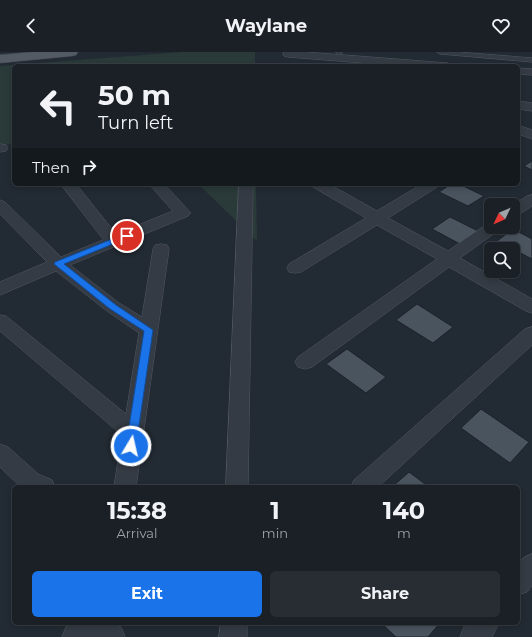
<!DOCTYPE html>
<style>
:root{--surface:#1a2026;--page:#272d32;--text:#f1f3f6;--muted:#9fa3a7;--line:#383e43;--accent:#1a73e8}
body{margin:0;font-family:Montserrat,sans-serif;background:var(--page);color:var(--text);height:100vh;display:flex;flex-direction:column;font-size:15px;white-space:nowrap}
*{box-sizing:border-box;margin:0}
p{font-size:13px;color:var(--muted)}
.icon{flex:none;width:22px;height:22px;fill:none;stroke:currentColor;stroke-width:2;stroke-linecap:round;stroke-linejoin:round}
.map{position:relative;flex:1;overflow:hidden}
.details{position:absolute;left:12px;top:433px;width:508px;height:140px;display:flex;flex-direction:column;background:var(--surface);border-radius:6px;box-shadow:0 2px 6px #0003,0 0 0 1px var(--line)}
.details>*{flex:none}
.hud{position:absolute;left:12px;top:12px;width:508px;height:122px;border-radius:6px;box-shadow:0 2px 6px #0003,0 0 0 1px var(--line);background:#1a2026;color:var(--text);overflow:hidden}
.needle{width:26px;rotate:226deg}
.fabs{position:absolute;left:484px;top:146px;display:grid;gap:8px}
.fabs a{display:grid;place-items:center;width:36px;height:36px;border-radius:6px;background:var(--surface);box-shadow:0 2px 6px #0003,0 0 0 1px var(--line);font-size:20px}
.pin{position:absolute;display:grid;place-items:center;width:34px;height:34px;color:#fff;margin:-17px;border:2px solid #fff;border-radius:50%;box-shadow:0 1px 4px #0007}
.me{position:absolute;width:44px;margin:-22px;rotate:9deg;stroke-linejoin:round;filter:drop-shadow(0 0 3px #0008)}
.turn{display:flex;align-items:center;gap:14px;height:84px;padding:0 20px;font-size:18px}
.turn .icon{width:52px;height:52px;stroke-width:2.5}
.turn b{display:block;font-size:28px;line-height:34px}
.then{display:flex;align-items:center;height:38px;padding:0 20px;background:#0003;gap:8px;font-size:15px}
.eta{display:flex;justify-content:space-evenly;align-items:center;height:68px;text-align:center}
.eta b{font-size:24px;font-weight:700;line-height:28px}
.action{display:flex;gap:8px;margin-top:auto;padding:8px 20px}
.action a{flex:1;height:46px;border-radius:6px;background:var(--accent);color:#fff;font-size:16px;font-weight:700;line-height:46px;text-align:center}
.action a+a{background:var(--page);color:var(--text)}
header{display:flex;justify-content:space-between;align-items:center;height:52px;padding:0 20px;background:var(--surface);font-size:18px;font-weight:700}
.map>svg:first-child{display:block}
.green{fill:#293a39}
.building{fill:#4a545f;stroke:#1c222a}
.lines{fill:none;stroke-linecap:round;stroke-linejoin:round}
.service-casing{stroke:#525962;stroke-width:1}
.minor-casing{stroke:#525962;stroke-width:1}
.primary-casing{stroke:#414750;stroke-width:1}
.service{fill:#353b44;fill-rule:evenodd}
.minor{fill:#353b44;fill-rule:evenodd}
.primary{fill:#535a64;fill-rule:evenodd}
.route{fill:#1a73e8;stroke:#114b97}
</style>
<header><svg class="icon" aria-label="back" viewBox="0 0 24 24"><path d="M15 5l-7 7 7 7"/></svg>Waylane<svg class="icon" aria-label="heart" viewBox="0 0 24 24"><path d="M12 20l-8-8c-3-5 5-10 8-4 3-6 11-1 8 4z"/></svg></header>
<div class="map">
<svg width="532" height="585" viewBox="0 0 532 585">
<rect width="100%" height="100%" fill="#222a33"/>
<path class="green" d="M182 0H255V14H14V91L0 95V14Z
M198 132H256L257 189Z"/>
<path class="building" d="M532 109V118L524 114Z
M451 132H459L484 144 468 154 439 140Z
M450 165 478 179 460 192 432 177Z
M513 177 532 187V207L497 189Z
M417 252 453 275 433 291 396 268Z
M347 297 386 325 366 341 326 312Z
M481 357 529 390 510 411 461 376Z
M409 420 429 435H392Z
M381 571H440L428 585H396Z"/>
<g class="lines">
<defs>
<path id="service" d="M336 0H342V1L339 3Z
M437 0H458L532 6V10L440 2Z"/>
<path id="minor" d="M284 0H305L447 11 451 12 453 14H402L288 5 284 4 283 2Z
M518 16 532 17V23L518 22Z
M518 49 532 51V59L518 57Z
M520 74 532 78V87L521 83 518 84V75Z
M0 92 6 93 8 96 6 99 0 100Z
M61 132H76L116 182 173 159 149 132H164L191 161 188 164 70 213 119 251 142 265 153 197 155 193 161 192 167 193 169 197 136 435H114L122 383 0 279V263L6 264 126 362 139 281 107 259 56 219 0 243V230L47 210 0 162V148L5 150 61 205 103 188Z
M239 132H253L248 435H226Z
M311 132H329L377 159 422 132H439L437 135 388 166 448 199 487 172 491 171V175H501L499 178 460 206 532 247V261L526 259 449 215 312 315 305 317 298 315 295 310 298 305 437 207 377 173 301 220 295 221 289 220 287 216 289 212 366 166 313 135Z
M532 143V154L518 163 513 165V153L527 144Z
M532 275V293L378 435H351L354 428 525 277Z
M0 392 8 395 38 422 52 428 55 435H21L0 415Z
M532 502V534L527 540 518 543V512L523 506Z
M76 571H109L121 575 125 585H62L66 575Z
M221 571H247V585H219Z
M468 571H499L492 585H460L464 575Z"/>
<path id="primary" d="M33 0H78L76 3 72 4 0 11V3Z"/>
</defs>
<use href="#service" class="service-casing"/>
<use href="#minor" class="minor-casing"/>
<use href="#primary" class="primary-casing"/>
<use href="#service" class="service"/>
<use href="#minor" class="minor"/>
<use href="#primary" class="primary"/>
</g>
<path class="route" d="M127 181 131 184 130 185 64 212 116 253 153 278 136 394 135 397 131 398 127 397 126 394 144 279 110 257 54 212 55 210Z"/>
</svg>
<div class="fabs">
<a><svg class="needle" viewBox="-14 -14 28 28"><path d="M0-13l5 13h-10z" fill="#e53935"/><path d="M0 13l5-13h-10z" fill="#9fa3a7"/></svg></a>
<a><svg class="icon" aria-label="search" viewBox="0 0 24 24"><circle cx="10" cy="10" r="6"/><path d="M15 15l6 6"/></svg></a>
</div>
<div class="pin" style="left:127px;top:184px;background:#d93025"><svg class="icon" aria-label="arrive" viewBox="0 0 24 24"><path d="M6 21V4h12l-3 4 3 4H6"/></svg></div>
<svg class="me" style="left:131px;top:394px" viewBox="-20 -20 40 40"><circle r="17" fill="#1a73e8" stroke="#fff" stroke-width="3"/><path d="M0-11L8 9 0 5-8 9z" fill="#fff"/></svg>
<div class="hud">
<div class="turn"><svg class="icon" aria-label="left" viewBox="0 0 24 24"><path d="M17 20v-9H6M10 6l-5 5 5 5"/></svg><div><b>50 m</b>Turn left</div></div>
<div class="then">Then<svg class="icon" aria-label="right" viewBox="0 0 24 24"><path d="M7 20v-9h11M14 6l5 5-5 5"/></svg></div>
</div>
<section class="details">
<div class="eta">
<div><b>15:38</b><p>Arrival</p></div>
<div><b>1</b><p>min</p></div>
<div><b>140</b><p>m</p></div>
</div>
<div class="action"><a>Exit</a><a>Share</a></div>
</section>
</div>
